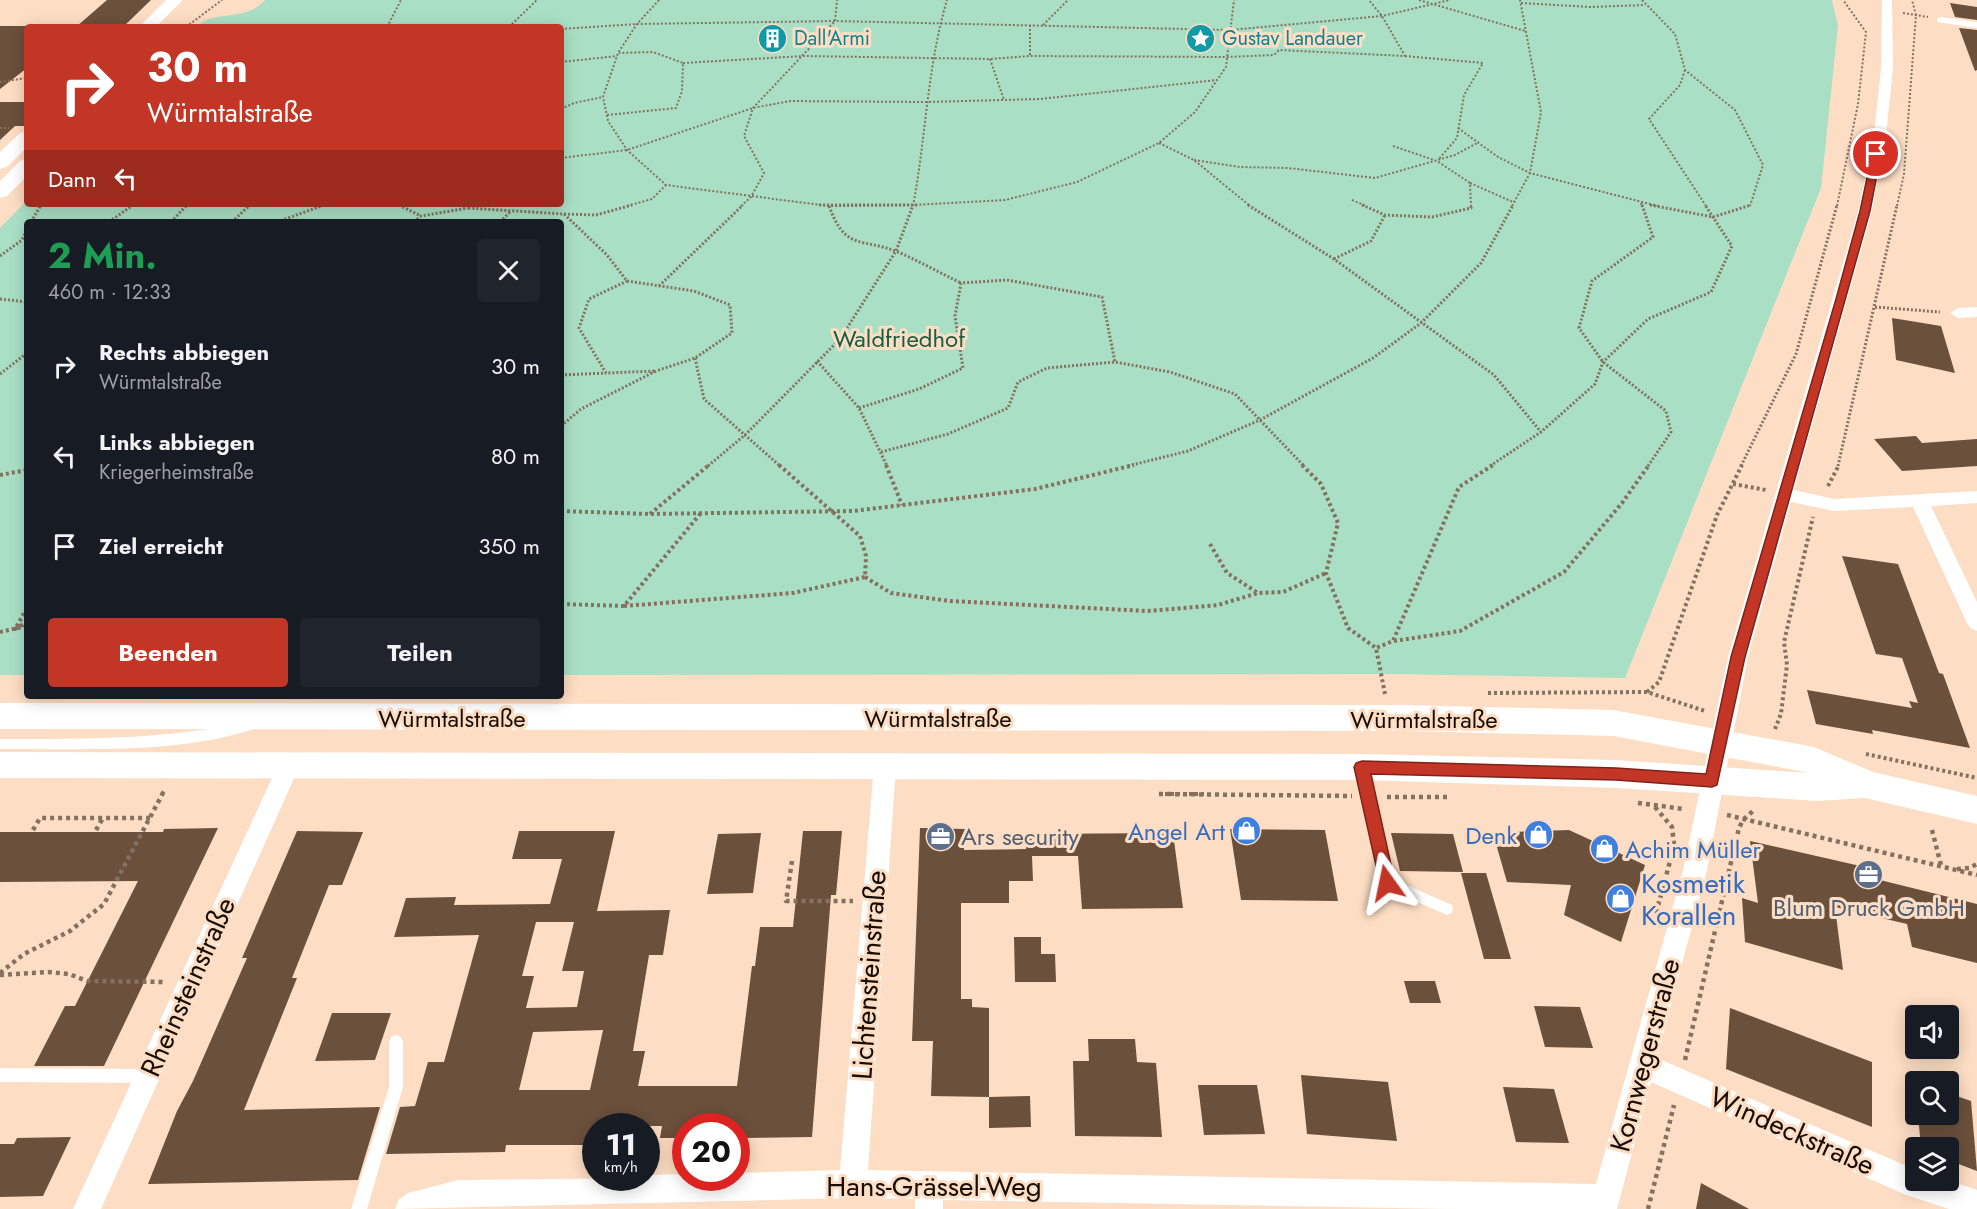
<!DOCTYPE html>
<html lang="de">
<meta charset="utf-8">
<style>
:root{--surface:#171b24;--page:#20242c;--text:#f1f3f6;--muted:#9ea1a6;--accent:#c33626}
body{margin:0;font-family:Jost,sans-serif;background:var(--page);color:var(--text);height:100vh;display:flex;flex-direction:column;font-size:22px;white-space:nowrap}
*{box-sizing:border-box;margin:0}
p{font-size:20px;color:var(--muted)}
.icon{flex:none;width:33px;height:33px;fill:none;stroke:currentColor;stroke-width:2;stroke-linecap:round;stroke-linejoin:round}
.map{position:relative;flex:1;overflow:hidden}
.drawer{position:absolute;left:24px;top:219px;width:540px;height:480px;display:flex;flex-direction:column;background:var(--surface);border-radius:6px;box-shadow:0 3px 15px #0003}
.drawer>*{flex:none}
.banner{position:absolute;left:24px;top:24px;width:540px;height:183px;border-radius:6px;box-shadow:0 3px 15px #0003;background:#c33626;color:#fff;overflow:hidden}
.fabs{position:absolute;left:1905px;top:1005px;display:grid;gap:12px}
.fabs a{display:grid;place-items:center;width:54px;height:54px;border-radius:6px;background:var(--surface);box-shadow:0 3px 15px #0003;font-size:30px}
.speed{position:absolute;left:582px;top:1113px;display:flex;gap:12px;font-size:30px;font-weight:700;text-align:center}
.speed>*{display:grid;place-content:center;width:78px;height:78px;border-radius:50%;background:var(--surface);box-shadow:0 3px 15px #0003;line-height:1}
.speed small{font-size:15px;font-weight:400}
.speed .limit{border:9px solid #d22;background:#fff;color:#111}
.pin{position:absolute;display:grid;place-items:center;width:51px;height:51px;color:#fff;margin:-26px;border:3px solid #fff;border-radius:50%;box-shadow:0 2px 6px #0007}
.me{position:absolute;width:66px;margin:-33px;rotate:348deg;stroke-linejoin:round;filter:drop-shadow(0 0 4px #0008)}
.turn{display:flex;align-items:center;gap:21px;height:126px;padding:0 24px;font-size:27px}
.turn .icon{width:78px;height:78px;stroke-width:2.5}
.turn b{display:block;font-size:42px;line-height:51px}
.then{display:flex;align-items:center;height:57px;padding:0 24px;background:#0003;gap:12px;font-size:22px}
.round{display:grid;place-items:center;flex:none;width:63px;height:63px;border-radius:6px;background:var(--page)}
.overview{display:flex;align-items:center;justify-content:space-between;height:102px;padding:0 24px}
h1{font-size:36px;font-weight:700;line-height:45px;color:#1e9e55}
.action{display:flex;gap:12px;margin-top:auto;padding:12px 24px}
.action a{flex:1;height:69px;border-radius:6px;background:var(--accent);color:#fff;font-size:24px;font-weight:700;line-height:69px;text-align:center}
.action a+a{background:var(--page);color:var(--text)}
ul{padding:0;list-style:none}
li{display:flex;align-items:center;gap:18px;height:90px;padding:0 24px}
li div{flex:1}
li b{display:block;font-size:22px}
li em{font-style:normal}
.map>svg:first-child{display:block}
.green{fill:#a9e0c5}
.building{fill:#6b503b;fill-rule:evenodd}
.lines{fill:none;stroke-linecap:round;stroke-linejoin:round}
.path-far3{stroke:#857160;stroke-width:2;stroke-dasharray:2 2;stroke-linecap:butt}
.path-far2{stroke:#857160;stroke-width:3;stroke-dasharray:2 2;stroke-linecap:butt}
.path-far1{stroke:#857160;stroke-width:4;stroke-dasharray:3 3;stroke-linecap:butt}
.path{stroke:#857160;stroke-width:4.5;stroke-dasharray:4 4;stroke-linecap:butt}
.service{fill:#fff;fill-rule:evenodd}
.minor{fill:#fff;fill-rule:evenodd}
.secondary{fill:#fff;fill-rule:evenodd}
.route{fill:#c33626;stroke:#7f2319;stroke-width:1.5}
.labels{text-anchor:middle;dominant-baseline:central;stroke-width:6;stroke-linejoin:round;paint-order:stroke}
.far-culture-label{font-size:20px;fill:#0d838f;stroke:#fdddc3;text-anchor:start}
.park-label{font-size:24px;fill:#195e43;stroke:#fdddc3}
.street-label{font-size:24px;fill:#170d05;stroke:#fdddc3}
.shop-label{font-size:24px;fill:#366cbe;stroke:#fdddc3;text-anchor:end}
.service-label{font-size:24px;fill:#4e5e75;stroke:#fdddc3;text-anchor:start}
.near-shop-label{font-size:28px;fill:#366cbe;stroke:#fdddc3;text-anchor:start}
.near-street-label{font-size:28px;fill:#170d05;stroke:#fdddc3}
</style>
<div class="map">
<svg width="1977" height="1209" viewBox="0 0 1977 1209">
<rect width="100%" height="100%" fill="#fdddc3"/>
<path class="green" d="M265 0H1832L1838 26 1821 188 1625 678 1391 674 561 675V222H27V675H0V228L27 200V204H561V27H196C214 9 244 23 265 0Z"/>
<path class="building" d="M107 0H151L123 27H76Z
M1950 3 1977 7V20L1955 17Z
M0 26H27V68L0 89Z
M1959 28 1977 30V70L1975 71Z
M0 102H27V126H15L0 140Z
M1892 318 1941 326 1955 373 1896 360Z
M1916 436 1922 443 1977 439V466L1902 471 1874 439Z
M1842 556 1898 564 1939 673 1943 674 1970 748 1872 730 1873 734 1816 724 1807 690 1912 708 1909 701 1918 703 1902 658 1876 654Z
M218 828 104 1066H34L65 1006H75L138 881 0 882V832H163L164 829Z
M920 828 965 829 964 850 1026 849V834L1173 833 1183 908 1082 909 1078 856H1032L1033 881H1009V903H961V999H972V1007L989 1008V1097L931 1096 933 1041H912Z
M1230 829 1325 830 1338 901 1241 900Z
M1569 830 1645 865 1621 942 1564 915 1571 885 1507 882 1494 837 1510 838 1508 832Z
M297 831 363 832 342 885H329L292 978H297L244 1110 380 1107 358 1180 148 1184 177 1111 193 1081 247 958H242Z
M519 831H615L597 911 670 910 663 955H649L633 1051H645L638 1086H737L752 966H755L760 927H793L803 831H842L836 895H831L812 1137 736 1138V1126H686V1138H660L662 1126H596V1145H506L505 1152 386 1154 400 1107 415 1106 428 1062H444L479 935 394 937 406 898 456 897 454 905 550 904 562 859H512ZM536 922H574L562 971H584L577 1007 526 1008 534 976H522ZM603 1030 590 1090H519L533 1032Z
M761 833 753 893 707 894 718 834Z
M1391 833 1453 834 1463 872 1400 871Z
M1750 841 1878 870 1880 880 1977 904V963L1912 947 1907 924 1835 907 1843 970 1745 942 1742 898 1758 903Z
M1461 873H1486L1511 959H1484Z
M1014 937H1041V954H1055L1056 982H1015Z
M1404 981H1435L1441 1003H1410Z
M1534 1006 1580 1007 1593 1048 1545 1047Z
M1730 1008 1872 1062V1127L1726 1069Z
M332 1013H391L375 1060 315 1061Z
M1088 1039H1135L1137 1062 1156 1063 1162 1137 1075 1136 1073 1061H1089Z
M1301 1075 1388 1082 1397 1141 1307 1134Z
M1198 1085H1257L1265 1134 1204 1135Z
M1503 1087 1554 1089 1569 1143 1516 1142Z
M1948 1093 1971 1101 1977 1171 1948 1160V1148H1921L1918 1114H1948Z
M1030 1096 1031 1127 989 1128V1097Z
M71 1137 43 1196 0 1197V1144H14L17 1138Z
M1701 1183 1749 1209H1696Z"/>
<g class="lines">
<path class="path-far3" d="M659 0 637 24 618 53 603 97 608 121 627 150 666 185 829 206 913 205 1005 200 1077 182 1159 143 1195 112 1226 67 1234 0
M1419 0 1525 31
M1642 0 1675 34 1685 70 1735 110 1763 165 1750 206
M1521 3 1591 7 1645 5
M1903 13 1928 17
M1030 25V56
M1043 25 1068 0
M186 27 222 0
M387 27 401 0
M509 27 537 0
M561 29 637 24 835 21 1230 30 1382 16 1450 0
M1405 56 1483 63 1464 95 1457 138 1438 160
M990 59 1004 100
M561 62 617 56
M683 63 804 56 990 59 1030 56 1227 57 1274 55 1279 50 1405 56 1382 16 1369 0
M1685 70 1680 85 1649 119 1706 206
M0 82 27 78
M561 109 574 103 603 97
M607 115 676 108 682 91 683 63 653 52 619 53
M0 128H9
M1458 128 1498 157 1530 173 1658 206
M1159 143 1194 160 1250 206
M1393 146 1437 161 1470 183 1471 206
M561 158 627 150 753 108 790 101 926 102 1040 99 1217 80
M1194 160 1240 167 1288 168 1375 178 1455 155 1479 142
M1470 183 1513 202
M1352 200 1366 206
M1641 203 1642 206
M398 204 402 206
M40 206 41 204
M131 206 134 204
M186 206 188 204
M249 206 251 204
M320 206 326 204
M469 206 470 204
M627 206 652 199 666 185
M741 206 751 197 764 173 744 136 753 108 835 21 837 0
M913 206C926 138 927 67 947 0
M1512 206 1530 173 1541 112 1520 0
M1837 206 1858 104 1866 32 1843 0
M1897 206 1904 174 1916 15 1912 0"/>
<path class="path-far2" d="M399 205 421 216
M470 205 468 208 564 214 607 255 627 281 694 291 730 305 732 333 695 358 656 371
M819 205H918
M1248 205 1334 259 1494 375 1541 432
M1362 205 1385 215 1432 217 1471 208V205
M1642 205 1653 237 1592 281 1579 328 1603 362 1666 411 1671 432 1648 466
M1650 205 1713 217 1751 205
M829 206C846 252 861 237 898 252 919 261 940 273 961 283
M564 214 596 215 632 205
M31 222 41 205
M109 222 133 205
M171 222 187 205
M232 222 250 205
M277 222 324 205
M414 222 421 216 468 208
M500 222 510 212
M0 256 22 240 27 230
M1334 259 1371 241 1385 215
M659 286 743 205
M0 299 27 302
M1875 307 1940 312
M695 358 704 399 780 466
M817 361 859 408 887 466
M0 374 27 353
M561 375 606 373
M859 408 919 389 963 368 955 316 961 283 1007 280 1102 297 1115 362
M561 426 581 409 656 371 606 373 579 328 589 299 627 281
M881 452 948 434 1008 408 1018 382 1047 368 1115 362 1170 372 1235 394 1304 466
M708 466 746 434 840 339 896 251 913 205
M1128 466 1188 451 1260 420 1373 358 1421 323 1481 263 1513 205
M1490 466 1541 432 1595 384 1603 362 1648 319 1711 292 1732 246 1705 205
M1741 466 1796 354 1837 205
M1838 466 1897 205"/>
<path class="path-far1" d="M886 465 902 505
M1302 465 1321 484 1338 523 1326 573 1348 628 1376 648
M0 475 27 470
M1733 484 1766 490
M1828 486 1839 465
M561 511 649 514 853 511 1035 489 1134 465
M650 514 709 465
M1210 544 1227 573 1258 593 1283 592 1326 573
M865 577 891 593 950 601 1147 611 1218 605 1258 593
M561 604 624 606 700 514
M624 606 793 593 865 577 866 556 860 536 779 465
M27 608 15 629 27 622
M0 632 27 626
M1394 641 1460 631 1564 572 1622 503 1649 465
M1647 692 1659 682 1717 515 1742 465
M1488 693 1647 692 1705 711
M1385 694 1376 648 1393 641 1459 487 1493 465
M1775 729 1781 714 1787 665 1784 642 1813 517
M1866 754 1977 778
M162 794 164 791
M1159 794H1205"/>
<path class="path" d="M1159 794 1352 796
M1387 797H1448
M1638 803 1684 809
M1655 807 1672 827 1674 844
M1727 815 1977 875
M33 830 40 818H150
M96 830 103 818
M1932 830 1941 865
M792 861 786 901H853
M1957 869 1969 868 1977 864
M1656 913 1672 854
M0 973 24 954 70 931 104 904 163 793
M0 975 48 972 69 974 87 981 165 982
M1685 1060 1739 828 1743 820 1754 810
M1648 1209 1674 1105"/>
<path class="service" d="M249 721 253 723 255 726 253 729C177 755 80 748 0 749V739C84 739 167 740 249 721Z
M1362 764 1366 765 1368 769 1393 879 1452 905 1453 909 1452 913 1447 915 1383 887 1356 769 1358 765Z
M396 1035 401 1037 403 1042V1087L367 1209H351L389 1087V1042L391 1037Z
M0 1068 147 1069 152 1071 154 1076 152 1081 147 1083 0 1082Z"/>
<path class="minor" d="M1882 0H1892L1893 68 1886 135 1872 211 1794 490 1834 499 1977 491V503L1931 506 1977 602V631L1970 628 1967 623 1913 507 1834 511 1791 502 1748 657 1707 870 1657 1058 1916 1170V1180H1947L1977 1190V1209H1949L1906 1195 1651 1082 1617 1209H1448L943 1200V1209H915V1199L853 1198 395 1209 399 1199 408 1193 458 1180 646 1178V1175L686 1174V1178H736V1173L840 1170 874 766 877 760 885 757 893 760 896 766 868 1170 1596 1184 1683 870 1728 657 1858 211 1874 135 1881 68Z
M1941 17 1977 22V28L1937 22V18Z
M1977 307V317L1958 318 1950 313 1958 308Z
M289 756 297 759 300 765 101 1209H73L278 765 281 759Z"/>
<path class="secondary" d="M166 0H183L156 27H139Z
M27 131V147L7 167 0 169V152L20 133Z
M27 159V176L7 196 0 198V181L20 161Z
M0 703 1404 705 1613 710 1814 747 1873 772 1977 796V824L1865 798 1817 801 1616 788 1362 780 0 778V752L1362 754 1616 760 1810 773 1613 736 1404 731 0 729Z"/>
</g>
<path class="route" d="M1876 151 1881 154 1870 211 1745 657 1717 785 1712 787 1616 780 1371 774 1395 883 1393 888 1387 890 1381 888 1354 767 1356 763 1362 761 1616 768 1706 774 1731 657 1836 299 1860 211 1872 154Z"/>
<defs>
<symbol id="building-disc" viewBox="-11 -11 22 22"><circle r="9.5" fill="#0f9aa8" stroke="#fdddc3"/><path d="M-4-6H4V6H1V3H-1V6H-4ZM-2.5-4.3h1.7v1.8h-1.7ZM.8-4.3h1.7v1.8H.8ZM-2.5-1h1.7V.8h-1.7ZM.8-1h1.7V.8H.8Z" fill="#fff"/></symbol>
<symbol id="sight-disc" viewBox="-11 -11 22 22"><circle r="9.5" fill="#0f9aa8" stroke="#fdddc3"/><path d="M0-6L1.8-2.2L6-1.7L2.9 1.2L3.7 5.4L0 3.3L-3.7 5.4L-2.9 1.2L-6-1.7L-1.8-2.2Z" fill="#fff"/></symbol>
<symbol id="shop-disc" viewBox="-11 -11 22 22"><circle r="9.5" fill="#3f7fe0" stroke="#fdddc3"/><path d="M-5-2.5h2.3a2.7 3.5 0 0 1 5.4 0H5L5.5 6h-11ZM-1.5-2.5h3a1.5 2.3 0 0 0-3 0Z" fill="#fff"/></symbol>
<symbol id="office-disc" viewBox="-11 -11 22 22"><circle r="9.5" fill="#5c6f8a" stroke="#fdddc3"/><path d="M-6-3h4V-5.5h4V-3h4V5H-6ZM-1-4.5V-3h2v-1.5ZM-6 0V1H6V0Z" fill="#fff"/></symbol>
</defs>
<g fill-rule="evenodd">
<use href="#building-disc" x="756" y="22" width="33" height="33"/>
<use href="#sight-disc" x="1184" y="22" width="33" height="33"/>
<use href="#shop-disc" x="1230" y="814" width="33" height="33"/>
<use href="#shop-disc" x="1522" y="818" width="33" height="33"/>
<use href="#office-disc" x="924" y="820" width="33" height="33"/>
<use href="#shop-disc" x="1588" y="832" width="33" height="33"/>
<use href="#office-disc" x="1852" y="858" width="33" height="33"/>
<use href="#shop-disc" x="1604" y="882" width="33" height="33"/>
</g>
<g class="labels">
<g class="far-culture-label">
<text x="794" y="38">Dall'Armi</text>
<text x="1222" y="38">Gustav Landauer</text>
</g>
<g class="park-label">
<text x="899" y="338">Waldfriedhof</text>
</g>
<g class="street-label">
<text x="452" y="718">Würmtalstraße</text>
<text x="938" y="718">Würmtalstraße</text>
<text x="1424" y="719">Würmtalstraße</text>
</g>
<g class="shop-label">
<text x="1225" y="831">Angel Art</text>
<text x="1517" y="835">Denk</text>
<text x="1625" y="849" text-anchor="start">Achim Müller</text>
</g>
<g class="service-label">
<text x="961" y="836">Ars security</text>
<text x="1869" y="907" text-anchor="middle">Blum Druck GmbH</text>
</g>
<g class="near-shop-label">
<text x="1641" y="883">Kosmetik<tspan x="1641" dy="32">Korallen</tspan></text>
</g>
<g class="near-street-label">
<text transform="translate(869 975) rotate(-86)">Lichtensteinstraße</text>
<text transform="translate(188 987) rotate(-66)">Rheinsteinstraße</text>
<text transform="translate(1645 1055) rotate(-75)">Kornwegerstraße</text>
<text transform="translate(1792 1131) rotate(24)">Windeckstraße</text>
<text x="934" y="1186">Hans-Grässel-Weg</text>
</g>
</g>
</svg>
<div class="fabs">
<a><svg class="icon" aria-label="sound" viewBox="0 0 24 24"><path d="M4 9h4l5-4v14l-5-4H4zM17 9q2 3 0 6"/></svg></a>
<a><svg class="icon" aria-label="search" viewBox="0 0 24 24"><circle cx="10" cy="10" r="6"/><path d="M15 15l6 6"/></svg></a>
<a><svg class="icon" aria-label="layers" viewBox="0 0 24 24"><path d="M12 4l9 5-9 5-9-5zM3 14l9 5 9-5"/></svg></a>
</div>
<div class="speed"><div>11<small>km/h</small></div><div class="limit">20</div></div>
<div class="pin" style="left:1876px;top:154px;background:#d93025"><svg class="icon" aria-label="arrive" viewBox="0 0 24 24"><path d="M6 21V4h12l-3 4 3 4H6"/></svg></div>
<svg class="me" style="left:1387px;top:883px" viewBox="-20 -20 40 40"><path d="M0-17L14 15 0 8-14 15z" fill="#c33626" stroke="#fff" stroke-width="4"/></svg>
<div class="banner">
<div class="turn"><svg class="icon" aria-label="right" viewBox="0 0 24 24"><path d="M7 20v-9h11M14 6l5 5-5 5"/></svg><div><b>30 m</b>Würmtalstraße</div></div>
<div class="then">Dann<svg class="icon" aria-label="left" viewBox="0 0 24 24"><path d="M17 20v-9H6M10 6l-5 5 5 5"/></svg></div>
</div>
<section class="drawer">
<div class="overview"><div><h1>2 Min.</h1><p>460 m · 12:33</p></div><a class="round"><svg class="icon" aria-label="close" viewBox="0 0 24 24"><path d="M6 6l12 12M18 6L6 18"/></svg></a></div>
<ul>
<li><svg class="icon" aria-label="right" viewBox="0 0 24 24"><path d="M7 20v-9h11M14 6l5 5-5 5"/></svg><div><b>Rechts abbiegen</b><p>Würmtalstraße</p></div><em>30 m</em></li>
<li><svg class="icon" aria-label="left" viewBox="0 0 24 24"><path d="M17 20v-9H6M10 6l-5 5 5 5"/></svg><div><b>Links abbiegen</b><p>Kriegerheimstraße</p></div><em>80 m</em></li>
<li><svg class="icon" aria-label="arrive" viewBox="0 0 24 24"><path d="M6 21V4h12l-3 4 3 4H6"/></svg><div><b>Ziel erreicht</b></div><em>350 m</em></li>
</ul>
<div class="action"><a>Beenden</a><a>Teilen</a></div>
</section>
</div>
